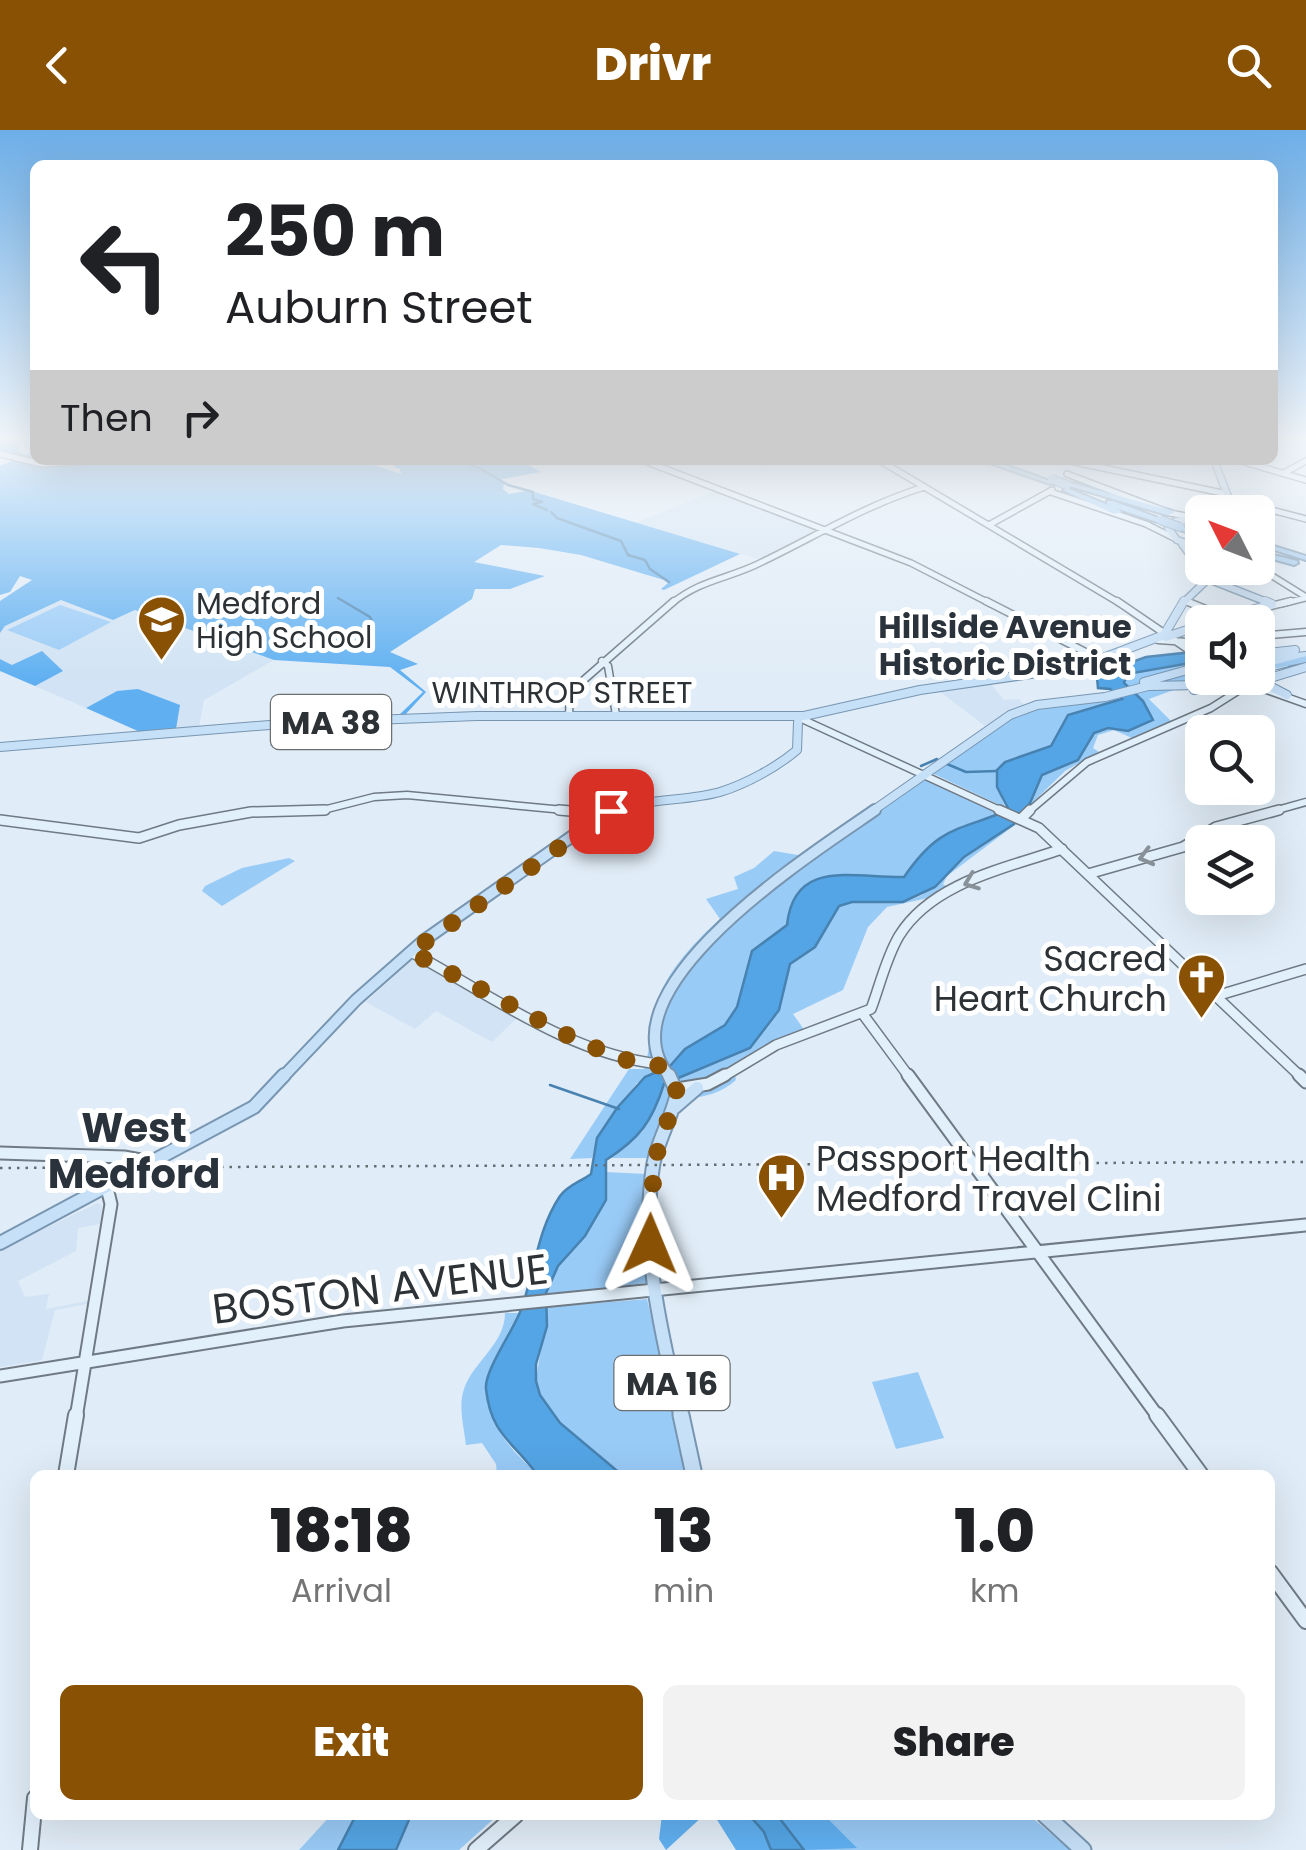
<!DOCTYPE html>
<style>
:root{--surface:#fff;--page:#f2f2f2;--text:#202124;--muted:#757577;--accent:#895103}
body{margin:0;font-family:Poppins,sans-serif;background:var(--page);color:var(--text);height:100vh;display:flex;flex-direction:column;font-size:38px;white-space:nowrap}
*{box-sizing:border-box;margin:0}
p{font-size:32px;color:var(--muted)}
.icon{flex:none;width:55px;height:55px;fill:none;stroke:currentColor;stroke-width:2;stroke-linecap:round;stroke-linejoin:round}
.map{position:relative;flex:1;overflow:hidden}
.sheet{position:absolute;left:30px;top:1340px;width:1245px;height:350px;display:flex;flex-direction:column;background:var(--surface);border-radius:15px;box-shadow:0 10px 40px #0002}
.sheet>*{flex:none}
.hud{position:absolute;left:30px;top:30px;width:1248px;height:305px;border-radius:15px;box-shadow:0 10px 40px #0002;background:#fff;color:var(--text);overflow:hidden}
.needle{width:65px;rotate:312deg}
.fabs{position:absolute;left:1185px;top:365px;display:grid;gap:20px}
.fabs a{display:grid;place-items:center;width:90px;height:90px;border-radius:15px;background:var(--surface);box-shadow:0 10px 40px #0002;font-size:50px}
.pin{position:absolute;display:grid;place-items:center;width:85px;height:85px;color:#fff;margin:-42px;border-radius:20px;box-shadow:0 5px 15px #0006}
.me{position:absolute;width:110px;margin:-55px;rotate:1deg;stroke-linejoin:round;filter:drop-shadow(0 0 8px #0008)}
.turn{display:flex;align-items:center;gap:35px;height:210px;padding:0 30px;font-size:45px}
.turn .icon{width:130px;height:130px;stroke-width:2.5}
.turn b{display:block;font-size:70px;line-height:85px}
.then{display:flex;align-items:center;height:95px;padding:0 30px;background:#0003;gap:20px;font-size:38px}
.eta{display:flex;justify-content:space-evenly;align-items:center;height:170px;text-align:center}
.eta b{font-size:60px;font-weight:800;line-height:70px}
.primary-button{display:flex;gap:20px;margin-top:auto;padding:20px 30px}
.primary-button a{flex:1;height:115px;border-radius:15px;background:var(--accent);color:#fff;font-size:40px;font-weight:800;line-height:115px;text-align:center}
.primary-button a+a{background:var(--page);color:var(--text)}
header{display:flex;justify-content:space-between;align-items:center;height:130px;padding:0 30px;background:var(--accent);color:#fff;font-size:45px;font-weight:800}
.map>svg:first-child{display:block}
.built{fill:#d1e3f4}
.green{fill:#99cbf7}
.forest{fill:#60b0f1}
.water{fill:#54a5e5;stroke:#4882b0;stroke-width:2.5}
.lines{fill:none;stroke-linecap:round;stroke-linejoin:round}
.stream{stroke:#4882b0;stroke-width:2.5}
.secondary-far4-casing{stroke:#6f7a84;stroke-width:8}
.secondary-far3-casing{stroke:#6f7a84;stroke-width:9}
.secondary-far2-casing{stroke:#6f7a84;stroke-width:12}
.secondary-far1-casing{stroke:#6f7a84;stroke-width:15}
.secondary-casing{stroke:#6f7a84;stroke-width:18}
.primary-far4-casing{stroke:#7896b1;stroke-width:9}
.primary-far3-casing{stroke:#7896b1;stroke-width:10}
.primary-far2-casing{stroke:#7896b1;stroke-width:14}
.primary-far1-casing{stroke:#7896b1;stroke-width:16}
.primary-casing{stroke:#7896b1;stroke-width:19}
.highway-casing{stroke:#7896b1;stroke-width:4}
.secondary-far4{stroke:#e2f0fb;stroke-width:5}
.secondary-far3{stroke:#e2f0fb;stroke-width:6}
.secondary-far2{stroke:#e2f0fb;stroke-width:9}
.secondary-far1{stroke:#e2f0fb;stroke-width:11}
.secondary{stroke:#e2f0fb;stroke-width:14}
.primary-far4{stroke:#c6e0f8;stroke-width:6}
.primary-far3{stroke:#c6e0f8;stroke-width:8}
.primary-far2{stroke:#c6e0f8;stroke-width:10}
.primary-far1{stroke:#c6e0f8;stroke-width:12}
.primary{stroke:#c6e0f8;stroke-width:15}
.highway{fill:#a0ccf3;fill-rule:evenodd}
.rail{stroke:#656c72;stroke-width:2.5;stroke-dasharray:2.5 6;stroke-linecap:butt}
.secondary-bridge-casing{stroke:#6f7a84;stroke-width:15;stroke-linecap:butt}
.highway-bridge-casing{stroke:#7896b1;stroke-width:10;stroke-linecap:butt}
.secondary-bridge{stroke:#e2f0fb;stroke-width:11}
.highway-bridge{stroke:#a0ccf3;stroke-width:8}
.oneway{stroke:#889198}
.route{stroke:#895103;stroke-width:18;stroke-dasharray:0 32.4}
.labels{text-anchor:middle;dominant-baseline:central;stroke-width:10;stroke-linejoin:round;paint-order:stroke}
.far-poi-label{font-size:30px;fill:#2d3236;stroke:#fff;text-anchor:start}
.far-street-label{font-size:30px;fill:#2d3236;stroke:#fff}
.far-neighbourhood-label{font-size:32px;font-weight:bold;fill:#2a333b;stroke:#fff}
.shield{fill:#fff;stroke:#6c7072;stroke-width:2.5}
.shield-label{font-size:32px;font-weight:bold;fill:#2d3236}
.poi-label{font-size:35px;fill:#2d3236;stroke:#fff;text-anchor:end}
.quarter-label{font-size:40px;font-weight:bold;fill:#2a333b;stroke:#fff}
.near-street-label{font-size:42px;fill:#2d3236;stroke:#fff}
</style>
<header><svg class="icon" aria-label="back" viewBox="0 0 24 24"><path d="M15 5l-7 7 7 7"/></svg>Drivr<svg class="icon" aria-label="search" viewBox="0 0 24 24"><circle cx="10" cy="10" r="6"/><path d="M15 15l6 6"/></svg></header>
<div class="map">
<svg width="1306" height="1720" viewBox="0 0 1306 1720">
<rect width="100%" height="100%" fill="#e0ecf7"/>
<path class="built" d="M713 362 764 378 817 399 761 430 635 393Z
M62 469 113 490 135 480 150 484 274 530 204 570 199 597 176 599 117 561 86 578 35 556 62 541 12 535 0 529V503L5 496Z
M990 553 1004 570 1019 569 1024 575 985 596 938 560Z
M414 828 520 885 492 912 436 881 415 899 366 872Z
M98 1073 102 1076 100 1094 78 1098 76 1121 18 1151 25 1167 49 1164 46 1179 88 1171 87 1174 55 1180 42 1230 0 1237V1120Z"/>
<path class="green" d="M60 475 111 492 59 520 7 500Z
M1202 531V548H1244L1179 558 1149 569 1172 592 1134 609 1114 600 1098 605 1093 618 1099 622 1065 641 1028 677 1042 645 1078 630 1094 603 1108 598 1128 601 1152 590 1142 571 1124 553 1127 544Z
M1120 565V570L1068 585 1051 617C1012 630 983 632 1006 678L934 644 1010 588 1029 580Z
M923 649 1001 683C953 698 933 703 904 747 854 748 794 729 787 795L752 821 737 877 725 895 685 919 670 936 637 953 601 1000 592 1028 570 1029 629 939H644C650 921 650 904 653 885 660 848 693 813 720 789L706 769 738 759 734 747 754 738 774 721 804 726Z
M1020 691 947 746 943 754 947 757 928 768 887 777 868 797 843 860 793 884 805 901 759 919 734 939 736 950C718 966 695 970 673 967L650 1028H610L643 1001 664 954 750 918 779 880 790 834 815 817 839 776 852 772H906L922 765 964 727Z
M289 728 295 731 222 776 202 761 205 756 242 738Z
M605 1042 647 1044 646 1153 546 1166C556 1118 613 1095 605 1042Z
M647 1169 688 1345H622L560 1293 540 1265 536 1251 547 1177Z
M505 1183H520C478 1255 472 1287 539 1345H497L496 1334 482 1313 466 1315C464 1298 458 1276 464 1259 473 1232 505 1214 505 1183Z
M918 1242 944 1308 896 1319 872 1252Z
M331 1685H356L338 1720H299Z
M411 1685H498L459 1720H396Z
M777 1685H1029L1070 1720H804Z"/>
<path class="forest" d="M0 310 35 311 21 314 18 321 25 325 35 321V330H375L365 332 401 344 400 339 393 336 396 332 386 330H520L541 342 497 350 504 353 503 359 509 364 526 361 512 355 528 360 740 424 664 460 661 459 668 453 664 450 581 425 539 418 501 415 474 432 545 446 510 459H475L472 469 390 522 418 534 400 540 426 562 404 586H398L423 562 390 537 274 530 135 480 113 490 61 470 5 496 0 503V471L32 450 20 446 10 462 0 465V336L19 328 0 324Z
M42 521 63 541 35 556 0 541V529L12 535Z
M138 559 180 575 176 599 140 602 86 578 117 561Z
M662 1685H704L666 1720 659 1709Z
M714 1685H749L764 1702 771 1720H736Z
M777 1685H824L857 1718 804 1720Z"/>
<path class="water" d="M1202 521V531L1127 544 1124 553 1143 571 1153 590 1128 601 1108 598 1094 603 1078 630 1042 645 1030 673 1014 694 964 727 935 757 903 772H852L839 776 815 817 790 834 779 880 750 918 664 954C652 992 639 1009 606 1030V1070L585 1106 558 1136 546 1163 547 1196 536 1234V1251L540 1265 560 1293 622 1345 536 1343C512 1311 491 1304 486 1259 484 1241 513 1201 520 1182 535 1144 536 1102 560 1066 568 1055 580 1052 591 1044L597 1008 617 978 645 947 670 936 685 919 725 895 737 877 752 821 787 795C794 728 853 748 904 747 939 696 957 701 1009 680L997 657V640L1005 632 1051 616 1068 585 1122 569 1110 559 1098 558 1097 547 1101 543 1146 527Z
M356 1685H411L396 1720H338Z
M749 1685H777L804 1720H771L764 1702Z"/>
<g class="lines">
<path class="stream" d="M459 331 479 338
M481 339 508 355 533 362V369L542 372 533 374 547 380
M551 382 557 388 621 411 628 425 645 430 650 439 669 452
M338 468 370 487 374 495
M947 634 966 642 997 641
M921 636 937 629
M550 955 619 979"/>
<defs>
<path id="secondary-far4" d="M0 324 42 334 105 330
M642 330 911 433 991 474
M879 330 1121 474
M1065 330 1227 364
M1237 330 1306 350
M1284 343 1306 331
M1067 344 1170 383 1196 388
M1051 362 1146 394 1174 408
M1229 369 1306 389
M989 395 1052 360
M1249 438 1269 444 1306 467
M1185 471 1192 474
M671 474C701 449 729 449 762 432 816 406 866 375 924 357
M1281 474 1306 468"/>
<path id="secondary-far3" d="M986 471 1099 529
M1117 471 1202 529
M1186 471 1225 487
M1267 477 1291 471
M1258 506 1306 502
M1158 510 1202 513
M602 531 608 536 616 585
M1233 548 1306 574
M569 585 570 562 674 471
M804 590 1004 682
M251 682 323 680 374 667 407 665 585 682
M1028 682 1087 632 1211 578 1249 554
M1270 682 1306 672"/>
<path id="secondary-far2" d="M559 680 605 684
M999 680 1039 698 1302 948
M1022 688 1030 680
M0 690 139 708 179 695 251 682 325 680
M1088 744 1183 717 1216 697 1279 680
M411 822C489 864 569 924 659 934
M1216 866 1306 839
M862 883 910 948
M721 948 776 915 871 879C880 855 886 828 899 806 932 752 1007 738 1062 719"/>
<path id="secondary-far1" d="M908 945 971 1031
M1299 945 1306 952
M677 959 708 954 725 945
M0 1023 124 1027 152 1032
M977 1039 1159 1288
M0 1246 343 1191 1306 1095
M76 1288 111 1074 107 1058"/>
<path id="secondary" d="M1157 1285 1201 1345
M66 1345 76 1285
M1270 1442 1306 1491
M30 1720 35 1668
M476 1720 516 1685"/>
<path id="primary-far4" d="M1214 330 1234 382
M1202 389 1176 391 1168 398 1177 410 1202 418
M1182 414 1208 449
M1208 449 1272 474
M1182 474 1208 449"/>
<path id="primary-far3" d="M1209 492 1272 474 1265 471
M1166 507 1202 495
M1258 524 1295 520
M1277 529 1306 526
M1258 540 1285 533
M1144 552 1202 536
M1194 560 1243 558
M1287 565 1260 551 1306 537
M0 617 294 593 477 586H804L920 560 1079 537 1164 505 1184 471
M611 682C649 667 684 672 720 662 746 654 777 637 797 620L798 592
M871 682 1010 585 1037 575 1105 567 1148 556 1201 555 1232 548"/>
<path id="primary-far2" d="M282 948 356 870 423 811 601 686 617 680
M671 948C594 861 816 721 875 680"/>
<path id="primary-far1" d="M669 945 677 963C672 988 657 1011 653 1036 640 1120 662 1206 681 1288
M675 977 697 958
M0 1113 254 977 284 945"/>
<path id="primary" d="M681 1285 694 1345
M1045 1685 1083 1720"/>
<path id="highway" d="M981 330H991L1058 354 1053 355Z
M1068 352 1173 381 1174 383 1167 385 1066 355V353Z
M1067 358 1120 380 1121 382 1114 384 1065 361 1063 360Z
M1107 371H1113L1164 390 1157 392 1107 375Z
M1177 395 1202 403V407L1177 399Z
M1258 411 1306 426V430L1258 415Z
M1258 421 1297 431 1298 433 1294 435 1258 425Z
M1306 526V532L1277 538 1273 535Z"/>
</defs>
<use href="#secondary-far4" class="secondary-far4-casing"/>
<use href="#secondary-far3" class="secondary-far3-casing"/>
<use href="#secondary-far2" class="secondary-far2-casing"/>
<use href="#secondary-far1" class="secondary-far1-casing"/>
<use href="#secondary" class="secondary-casing"/>
<use href="#primary-far4" class="primary-far4-casing"/>
<use href="#primary-far3" class="primary-far3-casing"/>
<use href="#primary-far2" class="primary-far2-casing"/>
<use href="#primary-far1" class="primary-far1-casing"/>
<use href="#primary" class="primary-casing"/>
<use href="#highway" class="highway-casing"/>
<use href="#secondary-far4" class="secondary-far4"/>
<use href="#secondary-far3" class="secondary-far3"/>
<use href="#secondary-far2" class="secondary-far2"/>
<use href="#secondary-far1" class="secondary-far1"/>
<use href="#secondary" class="secondary"/>
<use href="#primary-far4" class="primary-far4"/>
<use href="#primary-far3" class="primary-far3"/>
<use href="#primary-far2" class="primary-far2"/>
<use href="#primary-far1" class="primary-far1"/>
<use href="#primary" class="primary"/>
<use href="#highway" class="highway"/>
<path class="rail" d="M0 1038 1306 1032"/>
<defs>
<path id="secondary-bridge" d="M971 1031 977 1039"/>
<path id="highway-bridge" d="M1052 349 1067 355
M1160 390 1180 397"/>
</defs>
<use href="#secondary-bridge" class="secondary-bridge-casing"/>
<use href="#highway-bridge" class="highway-bridge-casing"/>
<use href="#secondary-bridge" class="secondary-bridge"/>
<use href="#highway-bridge" class="highway-bridge"/>
</g>
<defs><path id="oneway-chevron" d="M-2-3.5L2.5 0L-2 3.5" fill="none" stroke-width="1.6" stroke-linecap="round" stroke-linejoin="round" transform="scale(2.5)"/></defs>
<g class="oneway">
<use href="#oneway-chevron" transform="translate(1146 727) rotate(165)"/>
<use href="#oneway-chevron" transform="translate(971 752) rotate(159)"/>
</g>
<linearGradient id="sky" x2="0" y2="1"><stop stop-color="#6daee7"/><stop offset="0.56" stop-color="#f1f6fb"/><stop offset="1" stop-color="#f1f6fb" stop-opacity="0"/></linearGradient>
<rect width="1306" height="550" fill="url(#sky)"/>
<g class="lines">
<path class="route" d="M611 681 411 822 580 912 632 932 662 936 674 952 677 963 654 1032 650 1114"/>
</g>
<defs>
<symbol id="school-pin" viewBox="-11 -11 22 30"><path d="M0 17L-7.5 6A9.5 9.5 0 1 1 7.5 6Z" fill="#895103" stroke="#fff"/><path d="M0-5L7-2L0 1L-7-2ZM-4 1L0 2.5L4 1V4Q0 6-4 4Z" fill="#fff"/></symbol>
<symbol id="church-pin" viewBox="-11 -11 22 30"><path d="M0 17L-7.5 6A9.5 9.5 0 1 1 7.5 6Z" fill="#895103" stroke="#fff"/><path d="M-1.2-6h2.4v3.5h3.3v2.4h-3.3V6h-2.4V-.1h-3.3v-2.4h3.3Z" fill="#fff"/></symbol>
<symbol id="hospital-pin" viewBox="-11 -11 22 30"><path d="M0 17L-7.5 6A9.5 9.5 0 1 1 7.5 6Z" fill="#895103" stroke="#fff"/><path d="M-5-5h3v3.5h4V-5h3V5h-3V1.5h-4V5h-3Z" fill="#fff"/></symbol>
</defs>
<g fill-rule="evenodd">
<use href="#school-pin" x="134" y="462" width="55" height="75"/>
<use href="#church-pin" x="1174" y="820" width="55" height="75"/>
<use href="#hospital-pin" x="754" y="1020" width="55" height="75"/>
</g>
<g class="labels">
<g class="far-poi-label">
<text x="196" y="473">Medford<tspan x="196" dy="34">High School</tspan></text>
</g>
<g class="far-street-label">
<text x="562" y="562">WINTHROP STREET</text>
</g>
<g class="far-neighbourhood-label">
<text x="1005" y="496">Hillside Avenue<tspan x="1005" dy="37">Historic District</tspan></text>
</g>
<g class="shield">
<rect x="271" y="565" width="120" height="54" rx="8"/>
<rect x="614.5" y="1226" width="115" height="54" rx="8"/>
</g>
<g class="shield-label">
<text x="331" y="592">MA 38</text>
<text x="672" y="1253">MA 16</text>
</g>
<g class="poi-label">
<text x="1167" y="828">Sacred<tspan x="1167" dy="40">Heart Church</tspan></text>
<text x="816" y="1028" text-anchor="start">Passport Health<tspan x="816" dy="40">Medford Travel Clini</tspan></text>
</g>
<g class="quarter-label">
<text x="134" y="998">West<tspan x="134" dy="46">Medford</tspan></text>
</g>
<g class="near-street-label">
<text transform="translate(380 1159) rotate(-7)">BOSTON AVENUE</text>
</g>
</g>
</svg>
<div class="fabs">
<a><svg class="needle" viewBox="-14 -14 28 28"><path d="M0-13l5 13h-10z" fill="#e53935"/><path d="M0 13l5-13h-10z" fill="#757577"/></svg></a>
<a><svg class="icon" aria-label="sound" viewBox="0 0 24 24"><path d="M4 9h4l5-4v14l-5-4H4zM17 9q2 3 0 6"/></svg></a>
<a><svg class="icon" aria-label="search" viewBox="0 0 24 24"><circle cx="10" cy="10" r="6"/><path d="M15 15l6 6"/></svg></a>
<a><svg class="icon" aria-label="layers" viewBox="0 0 24 24"><path d="M12 4l9 5-9 5-9-5zM3 14l9 5 9-5"/></svg></a>
</div>
<div class="pin" style="left:611px;top:681px;background:#d93025"><svg class="icon" aria-label="arrive" viewBox="0 0 24 24"><path d="M6 21V4h12l-3 4 3 4H6"/></svg></div>
<svg class="me" style="left:650px;top:1114px" viewBox="-20 -20 40 40"><path d="M0-17L14 15 0 8-14 15z" fill="#895103" stroke="#fff" stroke-width="4"/></svg>
<div class="hud">
<div class="turn"><svg class="icon" aria-label="left" viewBox="0 0 24 24"><path d="M17 20v-9H6M10 6l-5 5 5 5"/></svg><div><b>250 m</b>Auburn Street</div></div>
<div class="then">Then<svg class="icon" aria-label="right" viewBox="0 0 24 24"><path d="M7 20v-9h11M14 6l5 5-5 5"/></svg></div>
</div>
<section class="sheet">
<div class="eta">
<div><b>18:18</b><p>Arrival</p></div>
<div><b>13</b><p>min</p></div>
<div><b>1.0</b><p>km</p></div>
</div>
<div class="primary-button"><a>Exit</a><a>Share</a></div>
</section>
</div>
